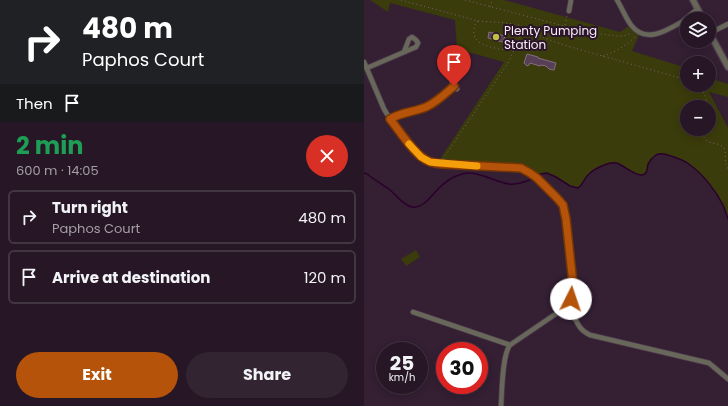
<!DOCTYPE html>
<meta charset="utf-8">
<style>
:root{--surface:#271726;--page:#332432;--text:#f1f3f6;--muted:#a49fa7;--line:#433643;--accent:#b45309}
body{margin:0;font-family:Poppins,sans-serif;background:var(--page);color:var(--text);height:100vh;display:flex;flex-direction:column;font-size:15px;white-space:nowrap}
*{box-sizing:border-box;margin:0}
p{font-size:13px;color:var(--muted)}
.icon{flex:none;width:22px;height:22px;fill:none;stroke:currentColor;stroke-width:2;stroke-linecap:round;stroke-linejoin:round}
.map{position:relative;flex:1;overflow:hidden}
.side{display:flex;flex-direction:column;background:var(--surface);width:364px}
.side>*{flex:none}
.banner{background:#202124;color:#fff;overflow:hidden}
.buttons{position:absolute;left:316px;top:12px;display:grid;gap:8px}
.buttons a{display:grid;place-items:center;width:36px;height:36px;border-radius:50%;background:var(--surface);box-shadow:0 2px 10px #0003,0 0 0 1px var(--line);font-size:20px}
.speed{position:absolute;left:12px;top:342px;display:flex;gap:8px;font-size:20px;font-weight:700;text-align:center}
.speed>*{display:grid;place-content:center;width:52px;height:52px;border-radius:50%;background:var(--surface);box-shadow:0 2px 10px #0003,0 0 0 1px var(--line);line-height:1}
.speed small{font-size:10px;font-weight:400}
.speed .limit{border:6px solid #d22;background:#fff;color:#111}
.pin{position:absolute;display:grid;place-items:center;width:34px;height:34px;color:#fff;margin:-41px -17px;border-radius:50% 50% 50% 0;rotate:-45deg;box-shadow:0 0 4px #0007}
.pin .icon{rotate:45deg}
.me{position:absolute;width:44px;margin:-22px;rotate:4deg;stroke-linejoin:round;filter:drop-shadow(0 0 3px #0008)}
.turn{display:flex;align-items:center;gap:14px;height:84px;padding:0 16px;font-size:18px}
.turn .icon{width:52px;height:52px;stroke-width:2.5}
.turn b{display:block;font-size:28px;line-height:34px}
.then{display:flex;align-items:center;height:38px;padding:0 16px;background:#0003;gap:8px;font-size:15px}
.round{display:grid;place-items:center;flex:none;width:42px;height:42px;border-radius:21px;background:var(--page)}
.headline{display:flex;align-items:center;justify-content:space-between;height:68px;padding:0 16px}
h1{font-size:24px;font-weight:700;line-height:30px;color:#1e9e55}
.action{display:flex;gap:8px;margin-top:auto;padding:8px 16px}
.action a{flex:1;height:46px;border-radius:24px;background:var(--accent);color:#fff;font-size:16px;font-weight:700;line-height:46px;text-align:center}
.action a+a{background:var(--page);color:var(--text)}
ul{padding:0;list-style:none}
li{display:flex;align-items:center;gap:12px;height:54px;margin:0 8px 6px;padding:0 8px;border:2px solid var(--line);border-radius:6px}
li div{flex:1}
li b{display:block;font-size:15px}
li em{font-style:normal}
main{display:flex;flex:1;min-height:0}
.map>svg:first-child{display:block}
.green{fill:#3b3c0b;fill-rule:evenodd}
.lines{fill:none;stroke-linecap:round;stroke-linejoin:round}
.stream{stroke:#2b002c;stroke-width:1.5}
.building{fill:#573f56;stroke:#856c84}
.minor-casing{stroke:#503c4f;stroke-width:6}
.tertiary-casing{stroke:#503c4f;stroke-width:8}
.path{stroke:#766375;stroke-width:1;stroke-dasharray:1 3;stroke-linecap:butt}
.minor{stroke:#67685a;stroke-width:4.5}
.tertiary{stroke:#67685a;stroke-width:5.5}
.route-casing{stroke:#753606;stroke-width:10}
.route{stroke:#b45309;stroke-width:7}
.slow{stroke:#f59e0b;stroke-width:7}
.poi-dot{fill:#bcbf44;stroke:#2a1529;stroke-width:1.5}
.labels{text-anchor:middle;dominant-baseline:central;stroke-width:4;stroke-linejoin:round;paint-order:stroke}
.poi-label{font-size:12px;fill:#fbecf9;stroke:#2a1529;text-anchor:start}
</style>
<main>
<section class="side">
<div class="banner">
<div class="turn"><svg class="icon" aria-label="right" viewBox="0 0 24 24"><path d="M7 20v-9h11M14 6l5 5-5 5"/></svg><div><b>480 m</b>Paphos Court</div></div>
<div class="then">Then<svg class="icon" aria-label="arrive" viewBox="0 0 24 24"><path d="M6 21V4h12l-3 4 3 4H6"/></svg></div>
</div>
<div class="headline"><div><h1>2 min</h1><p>600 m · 14:05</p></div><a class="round" style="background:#d93025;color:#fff"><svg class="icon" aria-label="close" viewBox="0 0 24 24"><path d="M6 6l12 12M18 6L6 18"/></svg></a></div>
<ul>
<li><svg class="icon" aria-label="right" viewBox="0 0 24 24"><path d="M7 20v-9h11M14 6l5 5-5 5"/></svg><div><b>Turn right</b><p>Paphos Court</p></div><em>480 m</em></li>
<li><svg class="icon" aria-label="arrive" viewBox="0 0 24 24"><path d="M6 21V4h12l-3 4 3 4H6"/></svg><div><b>Arrive at destination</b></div><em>120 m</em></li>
</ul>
<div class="action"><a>Exit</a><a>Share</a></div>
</section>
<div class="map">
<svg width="364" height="406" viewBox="0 0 364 406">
<rect width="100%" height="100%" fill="#341f33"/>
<path class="green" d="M6 0H140L256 32 265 26 269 31 275 35 268 51 323 68V85H345V78L364 84V97L345 92 364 128V219C362 214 361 209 359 205 351 190 339 175 326 165 322 161 315 159 310 157 304 155 298 152 292 155 289 157 286 160 284 164 283 168 284 175 277 175 271 175 261 167 255 164 247 160 231 168 225 174 220 178 220 184 214 188 211 187 207 187 204 185 194 180 185 169 173 176L165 170 83 162V161L82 162H74L140 62 93 49 91 20 26 3 24 12ZM323 107H345V129H323Z
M52 250 56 257 42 266 37 259Z"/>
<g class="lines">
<path class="stream" d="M0 173 3 174C11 180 19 185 26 190 33 196 39 205 48 207 59 209 68 195 75 188 80 183 88 177 95 175 112 168 129 182 145 184 153 185 159 182 166 180
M176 174 183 173 192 177 206 186 214 188C220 184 220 178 225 174 231 168 248 160 255 164 261 167 271 175 277 175 284 175 283 168 284 164 286 160 289 157 292 155 298 152 304 155 310 157 315 159 322 161 326 165 339 174 352 191 359 205 361 209 362 214 364 219"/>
</g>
<path class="building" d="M125 32 141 36 139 42 124 38Z
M163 54 174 57V58L192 63 190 70 185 69 182 66 177 65 176 66 166 63 165 65 163 66 160 63Z"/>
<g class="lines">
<defs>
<path id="minor" d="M253 0C258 8 261 17 267 25 283 46 306 28 323 19
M205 11 207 0
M320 20 331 11
M346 33 364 24
M0 62 20 109 26 119 45 143 57 157 63 161 71 163 157 168 166 173 173 178 193 198 199 205 202 219 209 284C209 294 207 302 199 309L146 345C138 355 138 392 137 406
M3 68 52 47 54 43 52 40 48 37 45 39 40 52
M88 83 93 89
M26 119C37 113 48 112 59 108 71 104 81 94 90 86
M203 305C214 318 210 327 226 335L345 363 364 379
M49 312 146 345"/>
<path id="tertiary" d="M329 0 339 19
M345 32 364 67"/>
</defs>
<use href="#minor" class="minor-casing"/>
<use href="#tertiary" class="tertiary-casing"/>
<path class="path" d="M37 0 114 21 144 23 155 25 183 39 203 46 323 80
M101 0 223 32 252 36H259L268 33
M126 7 128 0
M114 21C111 24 110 26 110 30 108 46 129 47 140 50
M201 25 203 15
M239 56C252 52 263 45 272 36
M335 85 341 95 344 107
M339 85 343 86
M338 129C339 148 354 140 360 148 363 154 359 161 364 169
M79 159 144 63 160 28"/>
<use href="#minor" class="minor"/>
<use href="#tertiary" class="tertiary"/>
</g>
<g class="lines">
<defs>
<path id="route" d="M90 86C82 93 73 102 62 107 50 112 38 112 26 119 35 130 50 154 62 160 67 163 72 163 78 164L157 168 166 173 173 178 193 198 199 205 202 219 209 284V289L207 299"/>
</defs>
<use href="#route" class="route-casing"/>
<use href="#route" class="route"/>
<path class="slow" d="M45 144 57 157 66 162 113 166"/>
</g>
<circle class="poi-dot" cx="132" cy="37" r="4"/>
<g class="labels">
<g class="poi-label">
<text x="140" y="30">Plenty Pumping<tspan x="140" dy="14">Station</tspan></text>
</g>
</g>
</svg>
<div class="buttons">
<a><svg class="icon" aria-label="layers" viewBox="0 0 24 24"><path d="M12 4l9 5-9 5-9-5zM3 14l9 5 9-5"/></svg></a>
<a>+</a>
<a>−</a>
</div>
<div class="speed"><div>25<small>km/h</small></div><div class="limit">30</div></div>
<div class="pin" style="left:90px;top:86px;background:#d93025"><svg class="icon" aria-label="arrive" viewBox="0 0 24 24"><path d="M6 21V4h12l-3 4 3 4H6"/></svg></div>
<svg class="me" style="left:207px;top:299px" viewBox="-20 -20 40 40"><circle r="19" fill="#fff"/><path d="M0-13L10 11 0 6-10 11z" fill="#b45309"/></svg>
</div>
</main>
